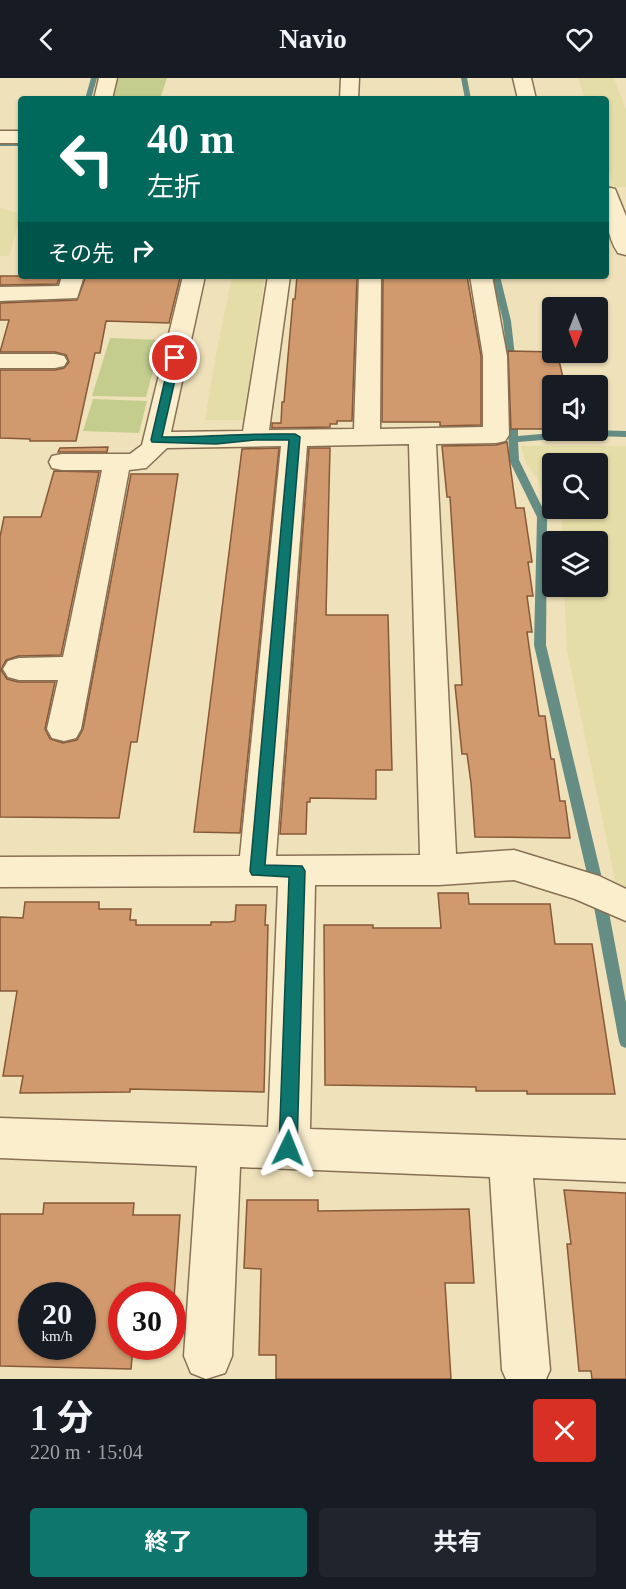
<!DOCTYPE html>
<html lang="ja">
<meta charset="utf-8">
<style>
:root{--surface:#171b24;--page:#20242c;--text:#f1f3f6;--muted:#9ea1a6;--accent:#0f766e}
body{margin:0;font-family:"Times New Roman","Noto Sans JP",serif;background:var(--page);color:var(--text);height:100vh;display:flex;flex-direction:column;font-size:22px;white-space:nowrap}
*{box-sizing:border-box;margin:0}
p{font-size:20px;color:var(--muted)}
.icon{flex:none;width:33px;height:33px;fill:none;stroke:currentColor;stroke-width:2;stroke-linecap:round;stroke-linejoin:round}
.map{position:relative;height:1301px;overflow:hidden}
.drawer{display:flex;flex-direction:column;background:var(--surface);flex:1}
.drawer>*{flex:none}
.hud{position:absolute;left:18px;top:18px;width:591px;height:183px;border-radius:6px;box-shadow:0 2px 4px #0004;background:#00695c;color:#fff;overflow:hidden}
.needle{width:39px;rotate:180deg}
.fabs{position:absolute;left:542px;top:219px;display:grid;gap:12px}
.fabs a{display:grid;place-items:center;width:66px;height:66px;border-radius:6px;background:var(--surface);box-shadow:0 2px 4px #0004;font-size:30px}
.speed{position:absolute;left:18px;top:1204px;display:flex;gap:12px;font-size:30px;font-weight:700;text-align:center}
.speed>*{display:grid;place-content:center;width:78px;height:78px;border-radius:50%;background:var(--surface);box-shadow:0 2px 4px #0004;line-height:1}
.speed small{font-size:15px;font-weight:400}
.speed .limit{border:9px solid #d22;background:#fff;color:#111}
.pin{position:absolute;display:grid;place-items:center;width:51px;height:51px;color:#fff;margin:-26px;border:3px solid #fff;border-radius:50%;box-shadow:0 2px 6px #0007}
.me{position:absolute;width:66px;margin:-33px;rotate:2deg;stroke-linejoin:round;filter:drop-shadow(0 0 4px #0008)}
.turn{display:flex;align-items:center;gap:21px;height:126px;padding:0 30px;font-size:27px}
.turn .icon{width:78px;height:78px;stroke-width:2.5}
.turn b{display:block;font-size:42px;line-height:51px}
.then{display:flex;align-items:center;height:57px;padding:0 30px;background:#0003;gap:12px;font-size:22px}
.round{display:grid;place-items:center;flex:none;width:63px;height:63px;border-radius:6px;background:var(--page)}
.headline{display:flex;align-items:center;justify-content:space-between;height:102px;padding:0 30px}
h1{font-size:36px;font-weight:700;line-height:45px}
.action{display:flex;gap:12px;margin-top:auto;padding:12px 30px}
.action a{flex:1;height:69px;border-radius:6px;background:var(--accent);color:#fff;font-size:24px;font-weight:700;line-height:69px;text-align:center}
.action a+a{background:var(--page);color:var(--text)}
header{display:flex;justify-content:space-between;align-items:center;height:78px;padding:0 30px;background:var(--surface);font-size:27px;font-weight:700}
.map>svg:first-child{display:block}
.farmland{fill:#e5dda7}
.green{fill:#c4cd8e}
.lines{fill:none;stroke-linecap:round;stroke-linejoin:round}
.stream{fill:#668d84;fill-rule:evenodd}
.building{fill:#d0996e;stroke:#875939;stroke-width:1.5;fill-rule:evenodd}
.minor-casing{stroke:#877054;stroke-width:3}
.minor{fill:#faeecd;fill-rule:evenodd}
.route{fill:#0f766e;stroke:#0a4d48;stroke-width:1.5}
</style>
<header><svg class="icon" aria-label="back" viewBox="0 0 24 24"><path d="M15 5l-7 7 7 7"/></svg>Navio<svg class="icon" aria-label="heart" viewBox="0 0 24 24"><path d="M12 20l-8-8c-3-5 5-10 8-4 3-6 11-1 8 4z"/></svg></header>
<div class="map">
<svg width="626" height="1301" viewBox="0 0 626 1301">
<rect width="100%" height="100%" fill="#efe1ba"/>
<path class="farmland" d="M578 0H614L626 32V109H614L606 85V21H585Z
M0 130 21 136 9 178H0Z
M232 198H265L243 342H205L215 282Z
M521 368H626V811H617L567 573 564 509 597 508V464L562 463 561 437 557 431 597 430V386H552V423L526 385Z"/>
<path class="green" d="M117 0H167L160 21H112Z
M110 260 161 262 146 319 92 318Z
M93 321 147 323 139 355 83 353Z"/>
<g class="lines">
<path class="stream" d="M91 0H97L91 21H85Z
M461 0H467L471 21H465Z
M0 64H21V68H0Z
M492 198H500L511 243 516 287 512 290 508 287 503 243Z
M513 332 518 335V358L588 352 626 353V359L593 358 518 364 519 382 547 439 546 567 605 813 626 925V970L621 968 619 963 591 813 534 567 537 439 509 382 508 335Z"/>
</g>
<path class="building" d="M0 198H60L57 206 0 207Z
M86 198 180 200 169 245 106 243 100 275H95L76 363H30V361L0 360V292H55L64 290 69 284 66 277 55 274H0L9 242H0V225L77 222Z
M297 198H357L352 343H337V346H330V349L272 350V345H281L282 324H284L293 221H295Z
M383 198H467L481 278V347L440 348V344H382Z
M508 273 557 274 565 308H552V351H511Z
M507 364 516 430H524L532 484H528L533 518H527L532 554H527L539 638H545L551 681H554L560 723H565L570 760 475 759 471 705 467 676H462L455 607H462L450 419H447L442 368 496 367Z
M108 369 107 374H58L60 370Z
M279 370 240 755 194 754 242 371Z
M309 370H330L326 537H388L392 692H376V721L310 720V724H307L306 756H280Z
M54 393 99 394 61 577 18 578 6 582 1 592 7 601 18 604H55L45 651 50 661 63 665 77 662 83 651 131 396H178L137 664H131L119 740 0 739V459L4 439H41Z
M438 815H468L469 826H550L555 866H592L615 1016H527V1013H476V1009L325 1007 324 847H373V850H441Z
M25 824H99V831H131L130 842H136V847H211V844H230L235 843 236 827H266L265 847H268L264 1014 130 1011V1014L20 1015 23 998H3L17 913H0V839L23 840Z
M564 1112 626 1115V1301H592L591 1293H579L567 1166H571Z
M247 1122H318V1133L469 1131 474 1205H445L451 1301H276V1277H259L261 1191 244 1190Z
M44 1125H134L133 1137H180L174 1220 172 1218H122V1269H133L131 1291 0 1288V1136H43ZM32 1218H82V1269H32Z"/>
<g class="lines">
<defs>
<path id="minor" d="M99 0H117L112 21H94Z
M341 0H359L358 21H340Z
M513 0H531L536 21H518Z
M0 53H21V65H0Z
M606 109 615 111 626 138V177L618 175C605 156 606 131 606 109Z
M62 198H84L77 220 0 223V209L59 208Z
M183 198H205L171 354 243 353 268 198H290L269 352 354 351 359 198H381L380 351 483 349V278L470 198H492L507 278 509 357 505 363 496 365 436 366 456 776 514 772 599 798 626 811V843L575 821 514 802 439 807H315L310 1051 626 1062V1104L533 1100 550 1292 546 1301H506L502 1292 490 1099 240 1089 232 1278 225 1295 206 1301 191 1295 184 1278 197 1088 0 1080V1040L268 1049 278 808 0 809V779L240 778 281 368 167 370 146 390 129 392 81 651 76 660 64 663 52 660 47 651 58 602H19L8 599 3 591 8 583 19 580 63 579 102 392H62L52 390 49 384 52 378 62 376H130L142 367ZM409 366 420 777 276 778 307 368Z
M0 276H55L64 278 67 283 64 288 55 290H0Z"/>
</defs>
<use href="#minor" class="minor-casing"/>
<use href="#minor" class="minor"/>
</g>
<path class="route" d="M175 277 180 280 162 359C207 359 250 355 295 356L300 359 265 787 302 788 305 793 297 1070 294 1076 288 1079 281 1076 279 1070 289 799 252 797 250 793 289 362H255L216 366 152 364 151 362 170 280Z"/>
</svg>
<div class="fabs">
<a><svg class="needle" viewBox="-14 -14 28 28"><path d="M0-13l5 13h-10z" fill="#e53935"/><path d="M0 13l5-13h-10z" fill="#9ea1a6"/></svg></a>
<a><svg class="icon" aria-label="sound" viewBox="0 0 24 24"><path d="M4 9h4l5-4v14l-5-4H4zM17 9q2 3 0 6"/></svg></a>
<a><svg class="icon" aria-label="search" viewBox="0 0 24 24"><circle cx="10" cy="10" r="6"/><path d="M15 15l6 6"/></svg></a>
<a><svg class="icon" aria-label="layers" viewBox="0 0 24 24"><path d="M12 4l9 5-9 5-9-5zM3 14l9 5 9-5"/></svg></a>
</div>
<div class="speed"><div>20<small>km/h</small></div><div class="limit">30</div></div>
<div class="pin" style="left:175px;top:280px;background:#d93025"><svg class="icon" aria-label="arrive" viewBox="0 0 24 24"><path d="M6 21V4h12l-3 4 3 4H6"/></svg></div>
<svg class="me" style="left:288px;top:1070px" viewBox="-20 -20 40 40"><path d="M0-17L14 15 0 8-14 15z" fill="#0f766e" stroke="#fff" stroke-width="4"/></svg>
<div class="hud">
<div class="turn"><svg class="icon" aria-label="left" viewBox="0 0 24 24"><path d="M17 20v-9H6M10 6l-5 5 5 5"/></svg><div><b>40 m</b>左折</div></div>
<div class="then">その先<svg class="icon" aria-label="right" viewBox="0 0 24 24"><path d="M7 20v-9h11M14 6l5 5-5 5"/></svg></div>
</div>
</div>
<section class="drawer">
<div class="headline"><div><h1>1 分</h1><p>220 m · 15:04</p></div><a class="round" style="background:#d93025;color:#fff"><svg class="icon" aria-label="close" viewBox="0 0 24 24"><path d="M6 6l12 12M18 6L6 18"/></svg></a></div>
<div class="action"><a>終了</a><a>共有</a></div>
</section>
